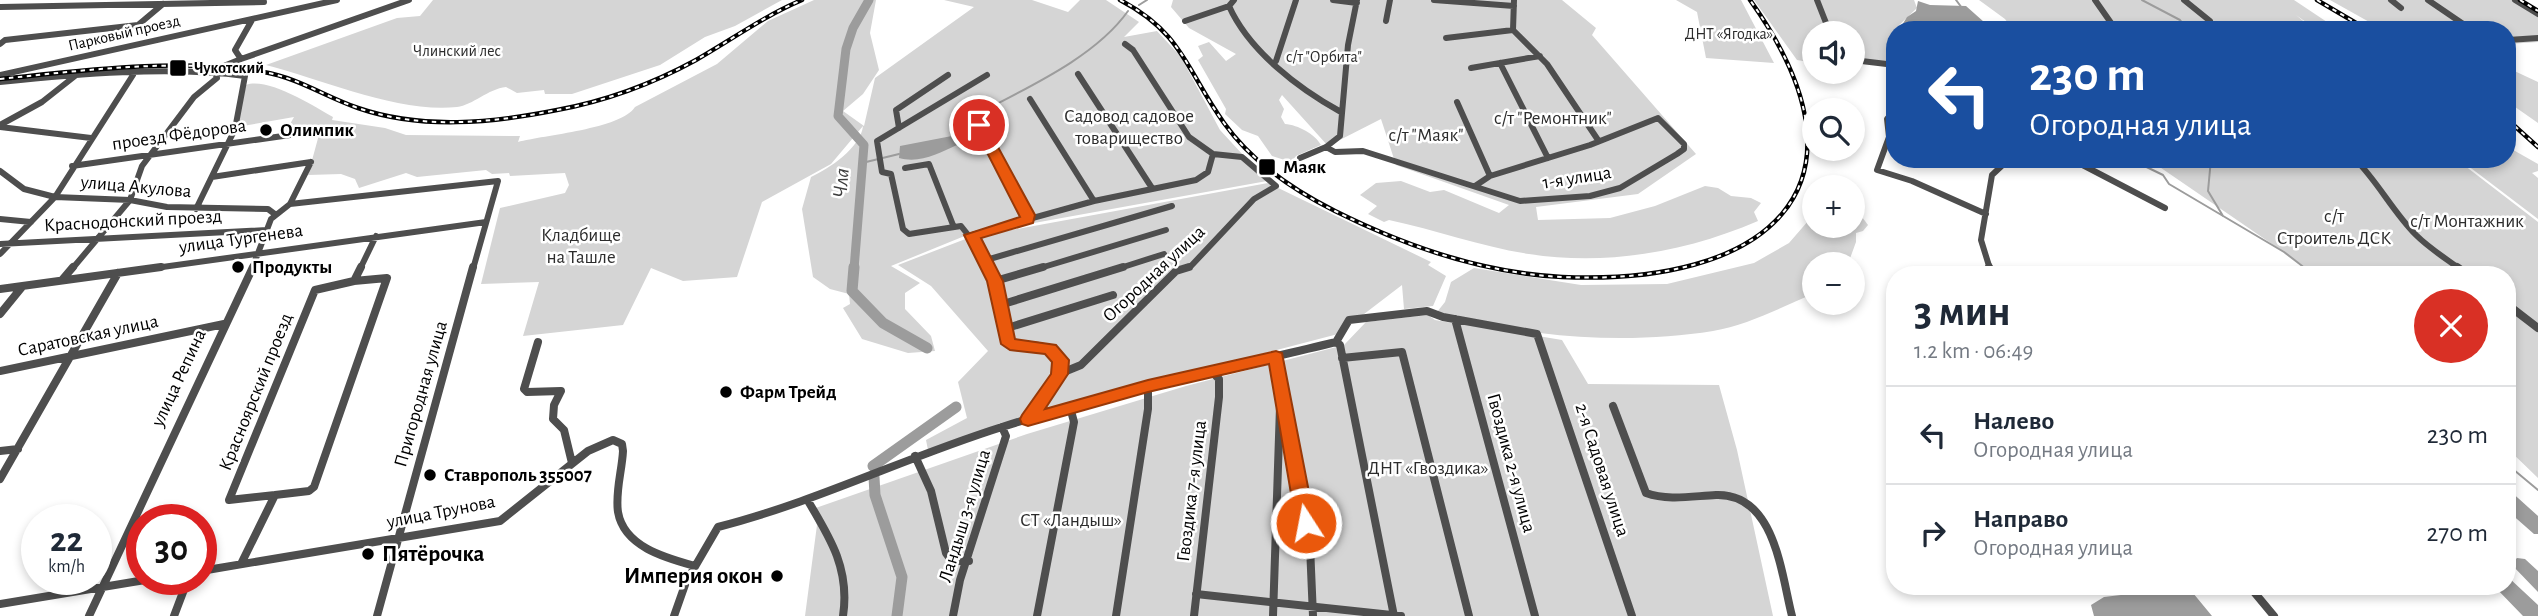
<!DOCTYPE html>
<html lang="ru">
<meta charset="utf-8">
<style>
:root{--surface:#fff;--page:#f2f2f3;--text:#1f2937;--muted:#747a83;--line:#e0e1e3}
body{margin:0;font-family:"Alegreya Sans",sans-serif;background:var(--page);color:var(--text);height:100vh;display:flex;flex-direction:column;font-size:26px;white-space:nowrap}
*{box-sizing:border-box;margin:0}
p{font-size:23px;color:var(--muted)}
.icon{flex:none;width:38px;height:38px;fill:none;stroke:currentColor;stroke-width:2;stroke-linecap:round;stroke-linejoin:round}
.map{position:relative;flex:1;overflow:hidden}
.side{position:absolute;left:1886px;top:266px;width:630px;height:329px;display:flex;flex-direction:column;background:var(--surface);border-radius:28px;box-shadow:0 4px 10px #0003}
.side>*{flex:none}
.hud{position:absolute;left:1886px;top:21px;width:630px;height:147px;border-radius:28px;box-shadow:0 4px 10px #0003;background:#1a4fa0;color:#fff;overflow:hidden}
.buttons{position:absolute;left:1802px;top:21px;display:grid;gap:14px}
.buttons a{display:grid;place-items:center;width:63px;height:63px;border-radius:50%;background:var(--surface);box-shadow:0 4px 10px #0003;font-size:35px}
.speed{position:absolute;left:21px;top:504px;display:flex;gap:14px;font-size:35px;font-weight:700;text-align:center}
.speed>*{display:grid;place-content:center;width:91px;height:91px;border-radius:50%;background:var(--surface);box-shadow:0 4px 10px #0003;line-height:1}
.speed small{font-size:18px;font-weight:400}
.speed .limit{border:10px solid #d22;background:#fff;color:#111}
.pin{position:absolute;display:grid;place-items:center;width:60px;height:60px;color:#fff;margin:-30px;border:4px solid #fff;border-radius:50%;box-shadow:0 2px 7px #0007}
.me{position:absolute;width:77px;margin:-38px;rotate:349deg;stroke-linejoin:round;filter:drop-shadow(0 0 5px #0008)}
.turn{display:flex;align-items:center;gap:24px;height:147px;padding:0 28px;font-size:32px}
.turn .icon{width:91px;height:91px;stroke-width:2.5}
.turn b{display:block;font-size:49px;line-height:60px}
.round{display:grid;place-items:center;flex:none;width:74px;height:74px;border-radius:37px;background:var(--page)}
.overview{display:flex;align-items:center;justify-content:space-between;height:119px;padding:0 28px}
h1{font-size:42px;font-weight:700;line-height:52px}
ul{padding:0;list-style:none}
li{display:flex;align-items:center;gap:21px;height:98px;padding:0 28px;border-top:2px solid var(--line)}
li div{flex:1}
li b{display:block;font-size:26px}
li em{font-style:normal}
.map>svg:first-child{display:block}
.green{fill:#d5d5d5}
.water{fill:#9c9c9c}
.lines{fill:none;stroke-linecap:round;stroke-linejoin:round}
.stream{stroke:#9c9c9c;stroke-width:2}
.river-far1{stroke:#9c9c9c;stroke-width:9}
.river{stroke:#9c9c9c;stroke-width:11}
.minor-far1{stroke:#4e4e4e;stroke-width:6}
.minor{stroke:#4e4e4e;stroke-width:8}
.rail-casing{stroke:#000;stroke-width:4.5}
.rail{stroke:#fff;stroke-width:2;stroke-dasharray:4.5;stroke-linecap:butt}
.route{fill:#ea580c;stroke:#983908;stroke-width:2}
.poi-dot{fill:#000;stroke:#fff;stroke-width:2.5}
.labels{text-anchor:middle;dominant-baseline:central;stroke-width:5;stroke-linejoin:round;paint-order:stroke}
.far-street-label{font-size:16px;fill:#000;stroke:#fff}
.far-park-label{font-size:16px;fill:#2c2c2c;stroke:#fff}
.far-poi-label{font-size:16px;font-weight:bold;fill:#000;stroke:#fff;text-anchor:start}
.park-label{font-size:19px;fill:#2c2c2c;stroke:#fff}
.poi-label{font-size:19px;font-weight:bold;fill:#000;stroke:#fff;text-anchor:start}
.street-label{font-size:19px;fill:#000;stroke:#fff}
.water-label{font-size:21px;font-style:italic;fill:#3d3d3d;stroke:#fff}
.near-poi-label{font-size:23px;font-weight:bold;fill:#000;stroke:#fff;text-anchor:start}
</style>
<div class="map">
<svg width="2538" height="616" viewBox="0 0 2538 616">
<rect width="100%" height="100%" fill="#fff"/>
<path class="green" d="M433 0H782L735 26 705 37 660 65 572 94H545L544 90 517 93 506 87C488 89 473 105 457 107 397 113 324 80 266 65L397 18 420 16Z
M814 0H876L870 33 879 70 863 94 843 111 864 126 875 78 974 7 944 0H1032L1068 12 1080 0H1106L1139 22 1124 37 1157 31 1181 57 1220 130 1267 181 967 235 891 266 920 283 905 293V309L931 336 935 351 908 353 862 339 843 308 850 304 849 294 830 289 813 277 802 209 811 177C829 169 861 147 863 126L831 164 762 202 737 277 683 281 651 268 623 325 523 336 539 282 481 284 500 208 565 193 569 185 565 173 510 176 509 173 492 174 486 170 417 177 406 173 359 188 355 179 341 174 308 175 320 131 293 136 294 132 285 133 294 117 237 127 246 85C268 77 313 106 333 117L332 120 385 128 406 135 520 136 518 142C544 135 621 129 635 107L717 64 768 21Z
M1173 0H1562L1596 28 1592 35 1696 154 1638 194 1536 207 1538 220 1610 218 1655 206 1705 186 1718 188 1731 196 1751 198 1761 203 1754 212 1758 221C1686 252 1607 266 1529 254 1482 247 1436 230 1389 220L1384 222 1368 214 1377 206 1360 195 1376 183 1401 181 1430 192 1444 190 1499 213 1509 205 1396 165 1381 119 1328 146 1282 95 1279 100 1284 109 1281 117 1285 124C1298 125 1315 134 1321 145L1296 156 1291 162 1272 156 1258 136 1242 130 1225 114 1226 109 1198 60 1203 56 1198 46 1209 42 1226 61 1236 54 1189 28 1171 7Z
M1676 0H1741L1774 63 1706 58 1697 12Z
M1754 0H1914L1917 8 1893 31 1895 39 1887 56 1891 64 1853 60V33H1815L1814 63 1797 60Z
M1979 0H2294L2339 30H2317L2296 15 2314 30H2013L2005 19Z
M2330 0H2516L2538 13V42L2508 44V30L2380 28Z
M2508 68 2538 82V123L2508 102Z
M2508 147 2538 164V171L2532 173 2538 178V219L2459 159H2508Z
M2148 159H2456L2538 222V478L2508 449V275H2317Z
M1268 183 1431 262 1428 265 1446 276 1433 306 1404 309 1402 285 1338 334 1025 416 928 450 926 440 967 418 958 382 988 351 931 286 898 265 968 238Z
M1815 213V226H1853V218L1862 217 1868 225 1863 231 1856 233V242L1848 264H1815V293C1782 307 1748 325 1713 331 1658 340 1595 340 1540 333L1538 336 1562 340 1588 384 1719 385 1737 450 1773 616H805L817 525 810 510 1027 434 1186 386 1344 345 1366 322 1428 315 1435 320 1458 324 1437 312 1445 302 1451 282 1474 268 1581 285 1667 284 1754 263 1789 243Z"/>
<path class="water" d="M1918 1 1930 5 1966 6 1993 30H1899L1907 17 1916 11Z
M957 135V145C939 153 920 164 899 158L900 146Z
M2508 489 2538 516V534H2534L2509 512Z
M2517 558 2525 559 2538 571V592L2511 564Z
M2508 577 2538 605V616H2523L2494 586H2508Z
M2180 588 2193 593 2212 616H2094L2091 605 2104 597Z"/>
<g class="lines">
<path class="stream" d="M1956 0 1962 8
M2142 0 2180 20 2188 30
M1139 5 1147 0
M957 135 961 123C1014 93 1092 62 1128 11
M2130 159 2163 175 2169 184 2284 252 2314 275
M2211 159 2208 191 2223 216
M862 163 899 154
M2508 465 2538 490"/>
<path class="river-far1" d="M854 269 864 145 838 116 846 49 853 28 869 0"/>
<path class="river" d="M854 267 852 291 883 323 927 348
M873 466 956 407
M874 477 875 495 902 577 897 616"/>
<path class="minor-far1" d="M1333 0 1357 3
M1434 0 1514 6
M1514 0 1513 30 1547 64 1598 140
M1817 0 1830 33
M2095 0 2116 30
M2184 0 2210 21 2204 30
M2391 0 2401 8
M2428 0 2472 30
M2515 0 2538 14
M1229 6C1249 51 1299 89 1341 112
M0 7 264 2
M252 20 235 50 241 59 409 0
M1185 21 1229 6 1234 0
M1386 21 1390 0
M1446 38 1513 30
M2508 40 2538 38
M0 44 5 40 138 25 163 4
M1853 60 1895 65
M1276 61 1296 0
M1500 63 1548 158
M1471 68 1540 56
M1078 74 1152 188
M0 75 337 0
M987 75 877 141 882 172 891 174 903 229 909 234 961 226 981 251 989 269
M0 82C76 74 169 66 245 76L235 129 196 209
M1030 99 1094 201
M1457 102 1490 176
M1895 110 1887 119 1889 137 1877 170 1912 181 1986 214
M0 125 42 102 75 76
M979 125 1027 219
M0 127 91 138
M899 128 896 110 948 75
M1326 147 1335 152 1363 151 1520 201 1590 196 1620 188 1677 154 1684 149V144L1658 118 1590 145 1490 176 1475 186
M1300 158 1326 147 1340 136 1348 45 1357 0
M2071 159 2165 208
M2355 159C2378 182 2393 212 2416 235 2429 248 2445 258 2460 269
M72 166 290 135
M905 168 929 164 953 225
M0 171 24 189 55 197 130 200 167 207 268 209 276 215
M212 177 311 162
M290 204 498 181 473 269
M0 219 31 222
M972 235 1094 201 1196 180 1208 172 1213 154 1189 137 1133 50 1125 44
M0 244 267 230
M0 254 55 197 133 75
M986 260 1172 206
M72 269 130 200 142 166 194 97 217 78 214 70 241 59
M148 269 486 222
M252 269 271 219 290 204 311 162
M360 269 376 236
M1037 269 1166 230
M1117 269 1164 254
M1183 269 1191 266 1254 199 1276 186 1242 157 1213 154
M1990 269 1981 240 1992 175 2009 159"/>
<path class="minor" d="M989 267 1007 341C1016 347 1028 344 1039 346 1084 354 1042 401 1029 419
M1989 267 1993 275
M2457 267 2468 275
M62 280 73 267
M995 281 1043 267
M0 289 161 267
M1000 305 1123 267
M2508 305 2538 328
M0 314 22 287
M1455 319 1535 616
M1004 329 1113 295
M538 342 524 389 527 392 561 391 554 405 553 419 564 430 572 463
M1336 342 1349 320 1427 311 1443 317 1537 334 1632 616
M1336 342 1340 345 1394 616
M1276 357 1310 546 1313 616
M1342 358 1402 352 1469 616
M0 371 224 324
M1059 374 1081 365 1176 271 1189 267
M1613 406 1646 493C1668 501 1693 496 1716 495 1775 493 1781 573 1792 616
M0 451 18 449
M915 456 931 491 946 553 952 561H969
M0 479 118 273
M275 495 309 491 314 487 387 278 354 281
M808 501C831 539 850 570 843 616
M241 564 275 495 229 500 315 290 354 281 361 267
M201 571 500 521 588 451 613 440 622 444 623 451C622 471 615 492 618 512 624 547 666 558 695 566
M2249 586 2274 616
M1196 594 1401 616
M0 604 151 579
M89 616 253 267
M174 616 188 579
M377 616 473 267
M674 616 686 582 718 527C816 502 906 457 1002 427 1112 392 1225 369 1336 342
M953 616 960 580 1006 436 1002 427
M1037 616 1074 422 1070 407
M1116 616 1148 409V386
M1194 616 1219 397V379L1212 372
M1273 616 1280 407"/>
<defs>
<path id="rail" d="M1120 0C1183 33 1186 70 1224 123 1251 161 1293 190 1335 211 1405 246 1483 273 1562 277 1761 286 1887 192 1750 0
M2317 0 2368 30
M2520 0 2538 11
M0 79C87 70 177 58 264 72 298 78 326 97 358 108 422 130 492 123 557 110 606 101 652 84 696 60 731 40 764 16 802 0
M2508 120 2538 147"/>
</defs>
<use href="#rail" class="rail-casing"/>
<use href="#rail" class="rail"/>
</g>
<path class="route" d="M979 121 986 125 1035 215 1033 223 981 238 1003 281 1015 339 1056 345 1069 360 1068 374 1045 409 1148 380 1276 351 1282 353 1315 523 1312 528H1299L1296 523 1269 364 1148 392 1028 426 1022 424 1020 419 1022 415 1051 374 1052 362 1045 354 1010 350 1001 344 987 281 964 235 1020 217 973 125Z"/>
<g class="poi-dot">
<rect x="169" y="59" width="18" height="18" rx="3.5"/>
<circle cx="266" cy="130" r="7"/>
<rect x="1258" y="158" width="18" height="18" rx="3.5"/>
<circle cx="238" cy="267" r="7"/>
<circle cx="726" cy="392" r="7"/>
<circle cx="430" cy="475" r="7"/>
<circle cx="368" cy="554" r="7"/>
<circle cx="777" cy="576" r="7"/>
</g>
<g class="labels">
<g class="far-street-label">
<text transform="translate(124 33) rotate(-13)">Парковый проезд</text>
</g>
<g class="far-park-label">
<text x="1729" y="34">ДНТ «Ягодка»</text>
<text x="457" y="51">Члинский лес</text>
<text x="1324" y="57">с/т "Орбита"</text>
</g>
<g class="far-poi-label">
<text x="194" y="68">Чукотский</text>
</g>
<g class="park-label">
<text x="1129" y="116">Садовод садовое<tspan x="1129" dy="22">товарищество</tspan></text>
<text x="1553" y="118">с/т "Ремонтник"</text>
<text x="1426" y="135">с/т "Маяк"</text>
<text x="2334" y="216">с/т<tspan x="2334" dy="22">Строитель ДСК</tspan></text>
<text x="2467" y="221">с/т Монтажник</text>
<text x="581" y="235">Кладбище<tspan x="581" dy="22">на Ташле</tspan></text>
<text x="1428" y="468">ДНТ «Гвоздика»</text>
<text x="1071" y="520">СТ «Ландыш»</text>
</g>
<g class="poi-label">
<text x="280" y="130">Олимпик</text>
<text x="1283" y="167">Маяк</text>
<text x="252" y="267">Продукты</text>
<text x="740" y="392">Фарм Трейд</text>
<text x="444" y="475">Ставрополь 355007</text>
</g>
<g class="street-label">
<text transform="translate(179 135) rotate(-8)">проезд Фёдорова</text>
<text transform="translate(1577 178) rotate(-9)">1-я улица</text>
<text transform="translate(136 187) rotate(5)">улица Акулова</text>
<text transform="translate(133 221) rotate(-3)">Краснодонский проезд</text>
<text transform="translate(241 239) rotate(-8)">улица Тургенева</text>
<text transform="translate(1154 274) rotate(-43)">Огородная улица</text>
<text transform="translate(88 336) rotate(-12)">Саратовская улица</text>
<text transform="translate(179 378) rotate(-65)">улица Репина</text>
<text transform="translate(256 392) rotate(-68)">Красноярский проезд</text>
<text transform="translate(421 394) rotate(-74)">Пригородная улица</text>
<text transform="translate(1511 463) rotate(75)">Гвоздика 2-я улица</text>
<text transform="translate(1602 470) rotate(72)">2-я Садовая улица</text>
<text transform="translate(1192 491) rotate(-83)">Гвоздика 7-я улица</text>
<text transform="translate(441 512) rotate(-11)">улица Трунова</text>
<text transform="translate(965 516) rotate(-73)">Ландыш 3-я улица</text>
</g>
<g class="water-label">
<text transform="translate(841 183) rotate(-85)">Чла</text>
</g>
<g class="near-poi-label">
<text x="382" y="554">Пятёрочка</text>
<text x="763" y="576" text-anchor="end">Империя окон</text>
</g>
</g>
</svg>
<div class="buttons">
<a><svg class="icon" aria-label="sound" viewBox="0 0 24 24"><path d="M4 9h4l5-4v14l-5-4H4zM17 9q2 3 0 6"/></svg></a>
<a><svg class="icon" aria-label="search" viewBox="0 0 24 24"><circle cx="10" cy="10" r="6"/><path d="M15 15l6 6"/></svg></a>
<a>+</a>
<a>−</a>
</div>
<div class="speed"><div>22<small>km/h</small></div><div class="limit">30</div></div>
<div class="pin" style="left:979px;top:125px;background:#d93025"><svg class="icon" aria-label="arrive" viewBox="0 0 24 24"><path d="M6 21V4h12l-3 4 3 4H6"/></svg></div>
<svg class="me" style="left:1306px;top:523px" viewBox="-20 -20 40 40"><circle r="17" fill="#ea580c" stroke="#fff" stroke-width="3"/><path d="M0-11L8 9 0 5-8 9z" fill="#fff"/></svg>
<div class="hud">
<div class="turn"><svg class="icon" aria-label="left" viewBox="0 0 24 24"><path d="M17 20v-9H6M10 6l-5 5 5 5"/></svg><div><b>230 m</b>Огородная улица</div></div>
</div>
<section class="side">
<div class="overview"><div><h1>3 мин</h1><p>1.2 km · 06:49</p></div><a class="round" style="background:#d93025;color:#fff"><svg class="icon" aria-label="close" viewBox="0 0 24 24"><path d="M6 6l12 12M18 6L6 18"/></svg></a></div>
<ul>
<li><svg class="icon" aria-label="left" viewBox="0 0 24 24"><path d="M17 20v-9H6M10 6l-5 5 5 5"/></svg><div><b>Налево</b><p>Огородная улица</p></div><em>230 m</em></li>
<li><svg class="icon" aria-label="right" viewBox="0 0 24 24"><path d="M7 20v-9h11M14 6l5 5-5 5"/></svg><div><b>Направо</b><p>Огородная улица</p></div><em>270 m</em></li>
</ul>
</section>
</div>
